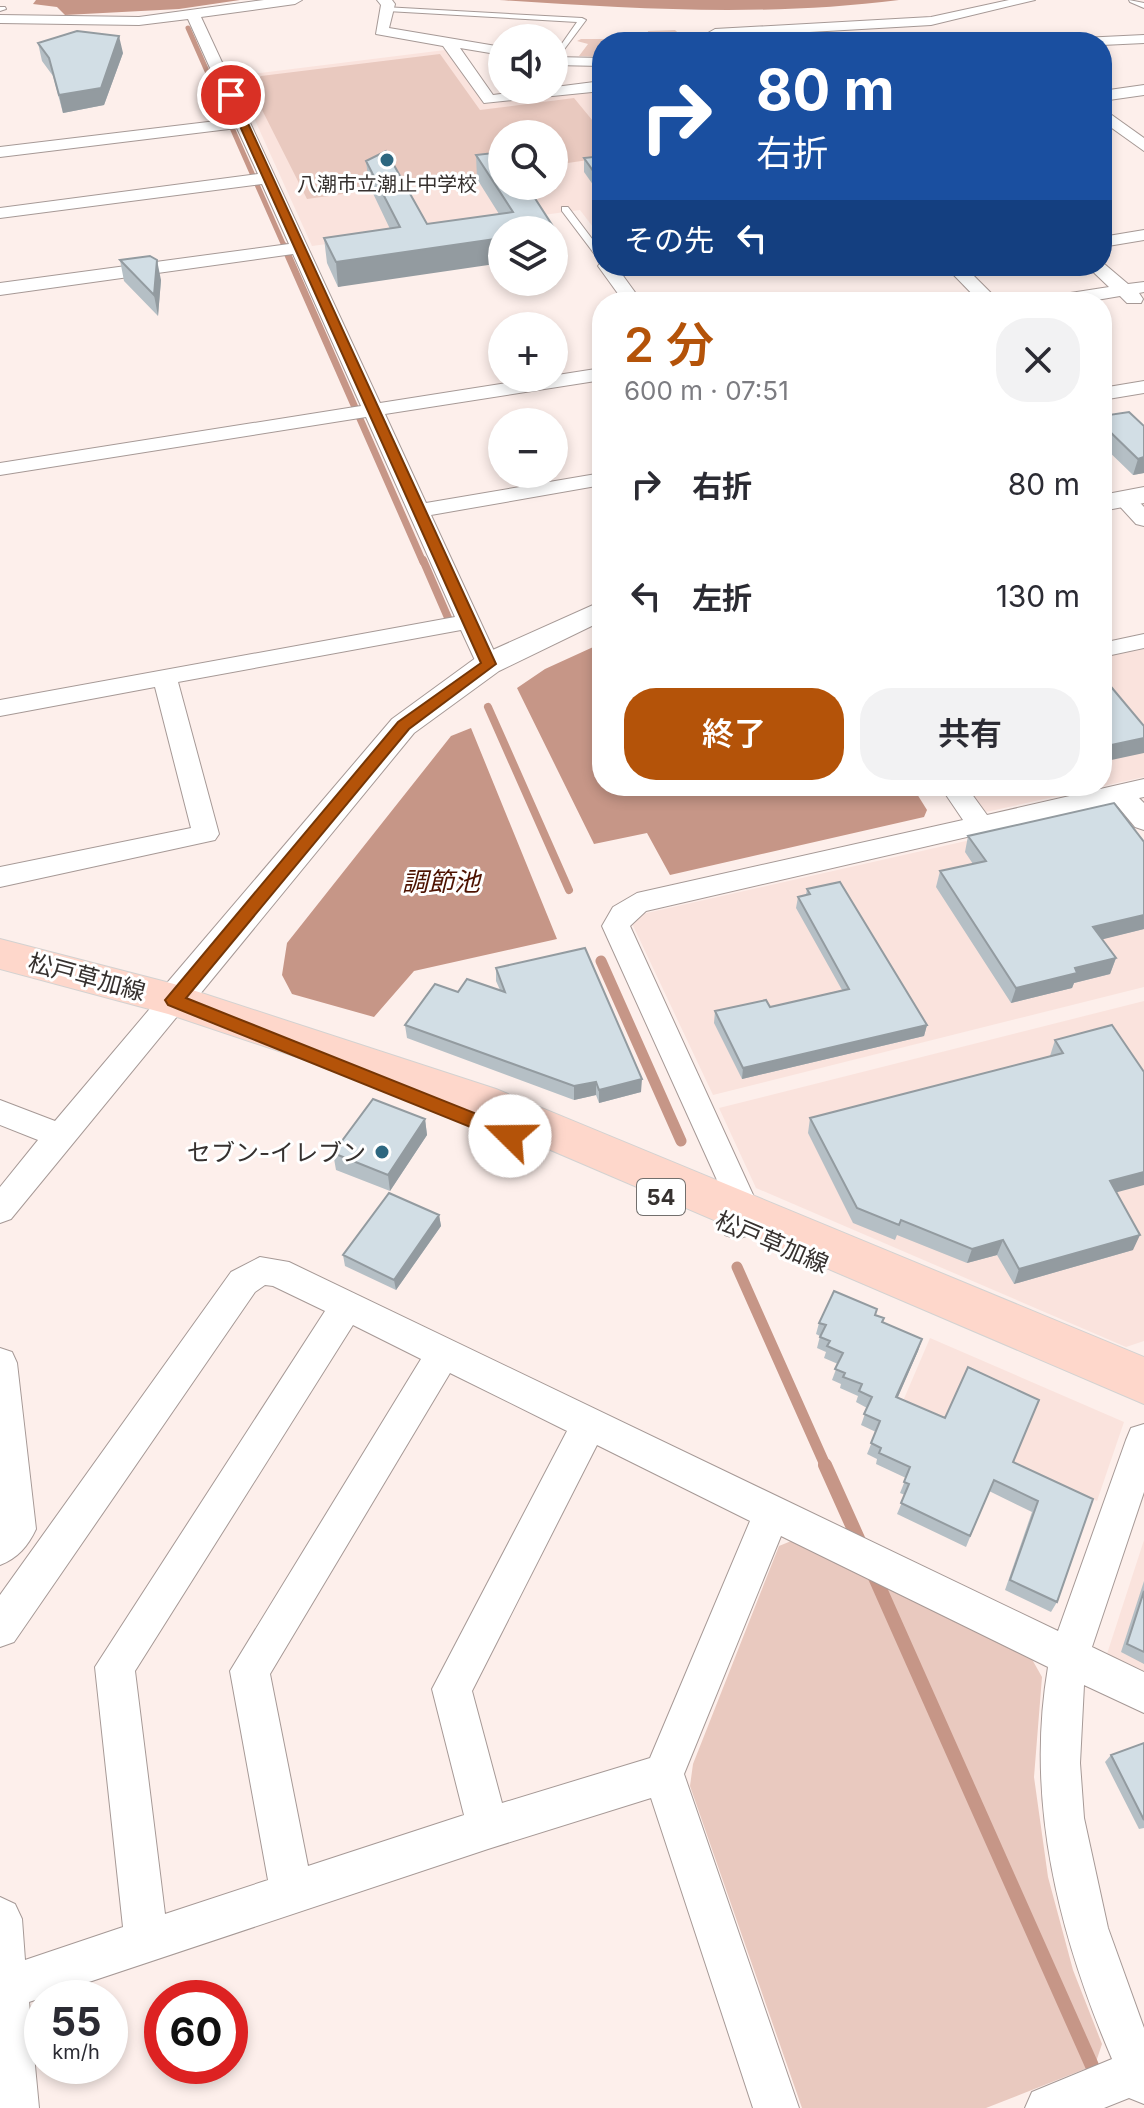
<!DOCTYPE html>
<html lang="ja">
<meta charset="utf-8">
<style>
:root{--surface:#fff;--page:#f2f2f3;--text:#2b2b33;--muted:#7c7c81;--accent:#b45309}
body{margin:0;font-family:Inter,"Noto Sans JP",sans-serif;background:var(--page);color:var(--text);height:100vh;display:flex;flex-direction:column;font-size:30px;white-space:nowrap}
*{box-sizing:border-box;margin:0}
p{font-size:26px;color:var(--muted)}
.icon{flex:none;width:44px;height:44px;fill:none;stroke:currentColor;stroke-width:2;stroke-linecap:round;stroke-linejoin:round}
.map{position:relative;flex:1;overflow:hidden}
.side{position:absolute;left:592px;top:292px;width:520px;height:504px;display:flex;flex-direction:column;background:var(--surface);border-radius:32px;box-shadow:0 4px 12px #0003}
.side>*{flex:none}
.hud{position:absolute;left:592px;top:32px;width:520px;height:244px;border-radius:32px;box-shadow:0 4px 12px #0003;background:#1a4fa0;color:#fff;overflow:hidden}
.buttons{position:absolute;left:488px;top:24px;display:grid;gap:16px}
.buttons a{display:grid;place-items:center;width:80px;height:80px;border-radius:50%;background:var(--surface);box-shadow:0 4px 12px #0003;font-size:40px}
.speed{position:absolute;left:24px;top:1980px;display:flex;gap:16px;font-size:40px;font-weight:700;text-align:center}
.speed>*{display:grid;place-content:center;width:104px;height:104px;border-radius:50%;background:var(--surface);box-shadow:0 4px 12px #0003;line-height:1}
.speed small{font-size:20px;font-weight:400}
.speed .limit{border:12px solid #d22;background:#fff;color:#111}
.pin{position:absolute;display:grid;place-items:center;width:68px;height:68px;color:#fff;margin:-34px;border:4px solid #fff;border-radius:50%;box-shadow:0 2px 8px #0007}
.me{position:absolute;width:88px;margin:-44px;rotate:292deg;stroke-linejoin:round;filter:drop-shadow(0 0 6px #0008)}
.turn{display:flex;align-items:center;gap:28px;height:168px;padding:0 32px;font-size:36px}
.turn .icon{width:104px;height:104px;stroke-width:2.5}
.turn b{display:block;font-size:56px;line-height:68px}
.then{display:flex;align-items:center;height:76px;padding:0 32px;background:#0003;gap:16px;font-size:30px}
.round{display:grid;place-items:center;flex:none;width:84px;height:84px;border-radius:32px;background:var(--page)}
.summary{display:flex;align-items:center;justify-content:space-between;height:136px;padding:0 32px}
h1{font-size:48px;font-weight:600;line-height:60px;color:var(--accent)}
.primary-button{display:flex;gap:16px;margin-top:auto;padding:16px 32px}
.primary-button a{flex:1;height:92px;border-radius:32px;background:var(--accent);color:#fff;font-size:32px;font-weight:600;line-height:92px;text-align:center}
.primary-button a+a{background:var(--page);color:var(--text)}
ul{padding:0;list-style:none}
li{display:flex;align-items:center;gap:24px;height:112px;padding:0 32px}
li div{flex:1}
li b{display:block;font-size:30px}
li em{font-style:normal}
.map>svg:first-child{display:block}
.built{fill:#fae3dd;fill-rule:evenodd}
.green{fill:#e9c9bf}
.water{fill:#c69687}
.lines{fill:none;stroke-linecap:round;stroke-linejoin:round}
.stream-far4{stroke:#c69687;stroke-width:5}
.stream-far3{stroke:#c69687;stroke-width:7}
.stream-far2{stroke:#c69687;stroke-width:8}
.stream-far1{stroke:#c69687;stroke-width:11}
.stream{stroke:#c69687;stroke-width:14}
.service-casing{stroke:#a69996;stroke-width:2}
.minor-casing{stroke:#a69996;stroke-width:2}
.tertiary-casing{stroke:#a69996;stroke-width:2}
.primary-casing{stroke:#d3d2d1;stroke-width:2}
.service{fill:#fff;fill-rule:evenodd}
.minor{fill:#fff;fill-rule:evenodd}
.tertiary{fill:#fff;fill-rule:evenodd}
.primary{fill:#fed7cb;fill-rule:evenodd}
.wall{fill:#b5bfc5}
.shaded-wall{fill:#939ba0}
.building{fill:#d2dee5;stroke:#939ba0;stroke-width:2}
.route{fill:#b45309;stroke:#753606;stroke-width:2}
.poi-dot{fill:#2d6780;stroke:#fff;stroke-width:3}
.labels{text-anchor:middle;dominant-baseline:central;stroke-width:6;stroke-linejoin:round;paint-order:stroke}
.far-poi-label{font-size:20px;fill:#36312f;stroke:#fff}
.shield{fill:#fff;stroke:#726f6d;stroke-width:2}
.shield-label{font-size:22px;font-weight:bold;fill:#36312f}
.street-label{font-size:24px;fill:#36312f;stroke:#fff}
.poi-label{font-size:24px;fill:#36312f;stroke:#fff;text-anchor:end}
.water-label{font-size:26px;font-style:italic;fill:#4d1200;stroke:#fff}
</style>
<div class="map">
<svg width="1144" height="2108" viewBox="0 0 1144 2108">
<rect width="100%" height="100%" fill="#fdefeb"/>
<path class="built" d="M445 50 486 104 602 89V239L580 210 312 246 235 76ZM502 134H554V186H502Z
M1144 649V777L986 812 967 786H1102V657Z
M1117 807 1144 842V987L713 1095 629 917Z
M1144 1001V1341L1126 1347 756 1188 719 1108Z
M930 1338 1124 1422 1097 1501 900 1408Z
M1144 1540V1672L1107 1654Z"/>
<path class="green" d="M675 30 688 42H602V57L579 56 588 44 577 41 581 39H647L648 31Z
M440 54 480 110 574 98 602 132V158L554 165V134H502V172L307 199 249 84 261 76Z
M796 1539 1029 1654 1042 1677 1034 1777 1048 1877 1073 1970 1102 2044 1095 2065 986 2108H802L690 1786 693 1764 779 1546Z"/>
<path class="water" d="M36 0H240L179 9 65 15 57 7 33 4Z
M499 0H899C766 17 632 9 499 0Z
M602 643V786H912L927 810 924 817 670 875 647 833 594 844 517 688 545 669Z
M471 728 557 939 414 971 374 1017 292 994 282 975 287 943 451 736Z"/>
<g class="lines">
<path class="stream-far4" d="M188 28 285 248"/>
<path class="stream-far3" d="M284 246 423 562"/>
<path class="stream-far2" d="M423 560 449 620
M488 707 569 890"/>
<path class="stream-far1" d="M601 961 681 1141
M737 1267 826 1467"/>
<path class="stream" d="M825 1465 860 1543
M873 1573 1097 2077"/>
<defs>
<path id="service" d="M1129 0 1144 3V8L1130 2Z
M0 7H5L6 9 0 11Z
M384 7 582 18 586 20 554 63V55L577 22 387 11Z
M562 207H568L602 252V256H596L562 211Z"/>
<path id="minor" d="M264 0H302L295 4 201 17 380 403 602 368V380L385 414 426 503 602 473V485L431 515 500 664 497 669H479L461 630 178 682 219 834 215 840 0 887V867L191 828 155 687 0 716V700L455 617 366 417 0 475V463L361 406 293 254 0 295V283L289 244 262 184 0 218V208L258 174 237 128 0 157V147L233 119 188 19 139 25 0 23V15L139 17Z
M377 0H392L395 4 389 28 502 47V55L460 48 493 95 602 81V91L484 103 443 46 376 34 381 5Z
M1009 0H1035L931 25 723 37V42H709L708 33 715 29 931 17Z
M1144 35V43L1102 45V42H1075L1082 38Z
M554 57 602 58V66L554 65Z
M1144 85V95L1102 101V91Z
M1102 108 1144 138V151L1102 121Z
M1144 230V240L1102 247V237Z
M601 262 602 266H616L642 302H624L598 266Z
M1102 262 1128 284 1144 282V292L1139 293 1143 299 1141 303H1127L1120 296 1085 302H1042L1051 296 1109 287 1087 266H1102Z
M945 266H964L1000 302H980Z
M1144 381V393L1102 400V388Z
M1124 493 1132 494 1144 507V526L1136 524 1113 499Z
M1144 634V648L1102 657V643Z
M1144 779V797L1139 798 1144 803V830L1135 827 1115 803 646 911 630 926 760 1210 749 1235 737 1239 725 1235 721 1225 728 1210 721 1189 602 926 613 907 637 893 963 820 940 786H966L987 815Z
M174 989 184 992 189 1000 184 1008 11 1219 0 1223V1187L38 1140 0 1125V1100L55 1121 164 992Z
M260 1257 289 1262 1058 1631 1126 1440 1131 1428 1144 1424V1492L1092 1647 1144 1672V1713L1084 1685 1080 1763 1084 1818 1108 1928 1144 2028V2104L1129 2098 1104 2108H1025L1032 2092 1112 2059C1059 1935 1025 1802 1048 1667L781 1536 684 1774 799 2108H753L651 1798 488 1849 29 2002 39 2108H0V1897L15 1904 22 1919 25 1960 123 1927 95 1667 325 1311 273 1286 265 1285 255 1292 14 1642 0 1647V1595L231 1272ZM353 1325 421 1359 230 1671 268 1880 165 1914 135 1671ZM450 1373 567 1431 432 1689 464 1815 308 1866 270 1674ZM597 1445 750 1521 650 1758 502 1803 472 1691Z
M0 1348 12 1352 17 1363 36 1529C28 1546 18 1558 0 1565Z"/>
<path id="tertiary" d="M1144 487V503L1102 511V495Z
M602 601V621L499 671 414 733 187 1010 174 1014 161 1010 156 1000 161 990 392 719 477 657Z"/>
<path id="primary" d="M0 939 174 984 496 1089 1144 1357V1404L464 1113 168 1014 0 969Z"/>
</defs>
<use href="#service" class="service-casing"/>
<use href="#minor" class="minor-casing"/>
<use href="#tertiary" class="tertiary-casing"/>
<use href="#primary" class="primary-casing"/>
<use href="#service" class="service"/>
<use href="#minor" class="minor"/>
<use href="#tertiary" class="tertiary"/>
<use href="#primary" class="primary"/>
</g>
<path class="wall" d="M38 43 123 53 104 105 63 113 53 76 42 61Z
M476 155 556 231 557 256H554V230L338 287 327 263 324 238 390 229 369 185 366 161 427 224 499 214 477 179Z
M602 156 601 196 584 172V158Z
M120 260 161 280 158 316 124 281Z
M1102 416 1144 426V473L1133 475 1102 445Z
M968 836 1144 842V929L1102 939 1116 958 1110 974 1074 983 1072 988 1011 1003 936 887 940 871 973 864 965 852Z
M807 889 927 1025 924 1036 742 1079 714 1023 715 1011 770 1007 842 990 796 908 798 897 806 895Z
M496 968 641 1092 599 1103 596 1095 574 1100 407 1038 405 1025 458 992 500 990 496 981Z
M1112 1025 1116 1193 1133 1250 1014 1284 997 1255 967 1263 897 1235 895 1240 853 1223 808 1133 810 1118 1050 1056 1055 1040Z
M425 1119 427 1135 390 1191 336 1170 333 1153Z
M439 1215 441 1226 396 1290 345 1266 343 1255Z
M877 1309 875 1315 883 1322 922 1339 918 1351 898 1397 1013 1462 1093 1499 1057 1602 1051 1612 1005 1590 1032 1512 989 1491 966 1547 897 1514 905 1495 900 1493 906 1478 876 1464 877 1459 867 1454 876 1432 861 1425 867 1408 856 1402 858 1396 840 1388 841 1384 832 1380 838 1364 824 1358 826 1352 817 1348 820 1336 816 1334 819 1323Z
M1144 1581V1664L1121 1652Z
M1144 1743V1828L1139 1829 1105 1762 1111 1755Z"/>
<path class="shaded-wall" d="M119 36 123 53 104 105 63 113 59 95Z
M554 231H556L557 256H554Z
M502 238V263L338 287 336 262Z
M157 260 161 280 158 316 154 295Z
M1144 457V473L1133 475 1138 459Z
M1144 738V753L1102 762V747Z
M1144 915V929L1088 943 1093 927Z
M1116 958 1110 974 1074 983 1072 988 1011 1003 1016 988 1075 968Z
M927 1025 924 1036 742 1079 743 1068Z
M642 1079 641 1092 599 1103V1090Z
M596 1082V1095L574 1100V1086Z
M425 1119 427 1135 390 1191 388 1175Z
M1144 1172V1185L1103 1196 1110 1181Z
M439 1215 441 1226 396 1290 394 1280Z
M1140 1235 1133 1250 1014 1284 1019 1269Z
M1003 1240 997 1255 967 1263 972 1249Z
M922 1339 918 1351 893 1408 896 1397Z"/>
<path class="building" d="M77 31 119 36 101 88 59 95 49 58 38 43Z
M386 151 427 224 513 212 476 155 502 152V186H527L556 231 502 230V238L336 262 324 238 400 227 366 161Z
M602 156V182H601L584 158Z
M150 256 157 260 154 295 120 260Z
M1129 412 1144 426V457L1138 459 1102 424V416Z
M1102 676 1144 726V738L1102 747Z
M1114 803 1144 842V915L1093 927 1116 958 1075 968 1077 973 1016 988 940 871 986 861 968 836Z
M840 882 927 1025 743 1068 715 1011 766 1000 770 1007 849 989 798 897 810 894 807 889Z
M585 948 642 1079 599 1090 596 1082 574 1086 405 1025 435 984 458 992 467 979 505 992 496 968Z
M1112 1025 1144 1072V1172L1110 1181 1140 1235 1019 1269 1003 1240 972 1249 901 1220 899 1225 857 1208 810 1118 1063 1053 1055 1040Z
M373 1099 425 1119 388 1175 333 1153Z
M389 1193 439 1215 394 1280 343 1255Z
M834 1291 877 1309 875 1315 884 1318 882 1322 922 1339 896 1397 945 1418 968 1367 1039 1400 1013 1462 1093 1499 1057 1602 1010 1580 1038 1501 994 1480 970 1536 901 1503 909 1484 904 1482 910 1467 879 1453 881 1448 871 1443 880 1421 864 1414 872 1397 859 1391 862 1384 843 1377 845 1373 835 1369 843 1353 827 1346 830 1341 820 1337 826 1325 819 1323Z
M1144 1591V1652L1127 1644Z
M1144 1743V1820L1111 1755Z"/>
<path class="route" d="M231 92 235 95 496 664 409 729 186 998 517 1130 519 1136 510 1143 168 1005 165 1000 398 722 481 663 226 95Z"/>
<g class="poi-dot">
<circle cx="387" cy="160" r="8"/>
<circle cx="382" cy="1152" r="8"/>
</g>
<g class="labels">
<g class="far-poi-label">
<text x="387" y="184">八潮市立潮止中学校</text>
</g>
<rect class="shield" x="637" y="1179" width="48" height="36" rx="6"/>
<g class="shield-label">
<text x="661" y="1197">54</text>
</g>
<g class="street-label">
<text transform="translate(87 977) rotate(15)">松戸草加線</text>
<text transform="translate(772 1242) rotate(23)">松戸草加線</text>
</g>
<g class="poi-label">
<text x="366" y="1152">セブン-イレブン</text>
</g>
<g class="water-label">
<text x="441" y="881">調節池</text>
</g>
</g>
</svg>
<div class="buttons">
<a><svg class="icon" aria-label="sound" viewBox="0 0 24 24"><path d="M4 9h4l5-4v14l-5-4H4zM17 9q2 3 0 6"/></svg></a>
<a><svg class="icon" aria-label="search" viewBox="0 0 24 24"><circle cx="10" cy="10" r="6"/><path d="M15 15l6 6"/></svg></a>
<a><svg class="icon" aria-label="layers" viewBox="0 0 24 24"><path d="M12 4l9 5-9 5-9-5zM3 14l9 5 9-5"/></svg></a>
<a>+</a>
<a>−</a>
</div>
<div class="speed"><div>55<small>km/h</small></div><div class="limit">60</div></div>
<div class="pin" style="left:231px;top:95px;background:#d93025"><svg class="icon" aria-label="arrive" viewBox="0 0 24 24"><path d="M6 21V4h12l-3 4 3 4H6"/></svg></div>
<svg class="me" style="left:510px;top:1136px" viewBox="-20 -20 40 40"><circle r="19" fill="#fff"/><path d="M0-13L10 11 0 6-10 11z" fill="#b45309"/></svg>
<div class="hud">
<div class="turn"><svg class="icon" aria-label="right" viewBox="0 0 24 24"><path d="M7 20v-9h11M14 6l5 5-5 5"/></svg><div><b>80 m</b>右折</div></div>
<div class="then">その先<svg class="icon" aria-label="left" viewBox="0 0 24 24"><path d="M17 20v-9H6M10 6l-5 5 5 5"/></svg></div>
</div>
<section class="side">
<div class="summary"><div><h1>2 分</h1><p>600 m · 07:51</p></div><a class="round"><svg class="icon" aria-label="close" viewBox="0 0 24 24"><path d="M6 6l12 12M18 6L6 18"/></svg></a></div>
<ul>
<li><svg class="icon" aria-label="right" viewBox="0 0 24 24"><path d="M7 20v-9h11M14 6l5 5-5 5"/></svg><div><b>右折</b></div><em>80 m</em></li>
<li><svg class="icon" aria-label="left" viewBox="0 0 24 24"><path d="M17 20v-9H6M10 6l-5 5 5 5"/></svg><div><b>左折</b></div><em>130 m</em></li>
</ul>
<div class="primary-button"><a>終了</a><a>共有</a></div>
</section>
</div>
